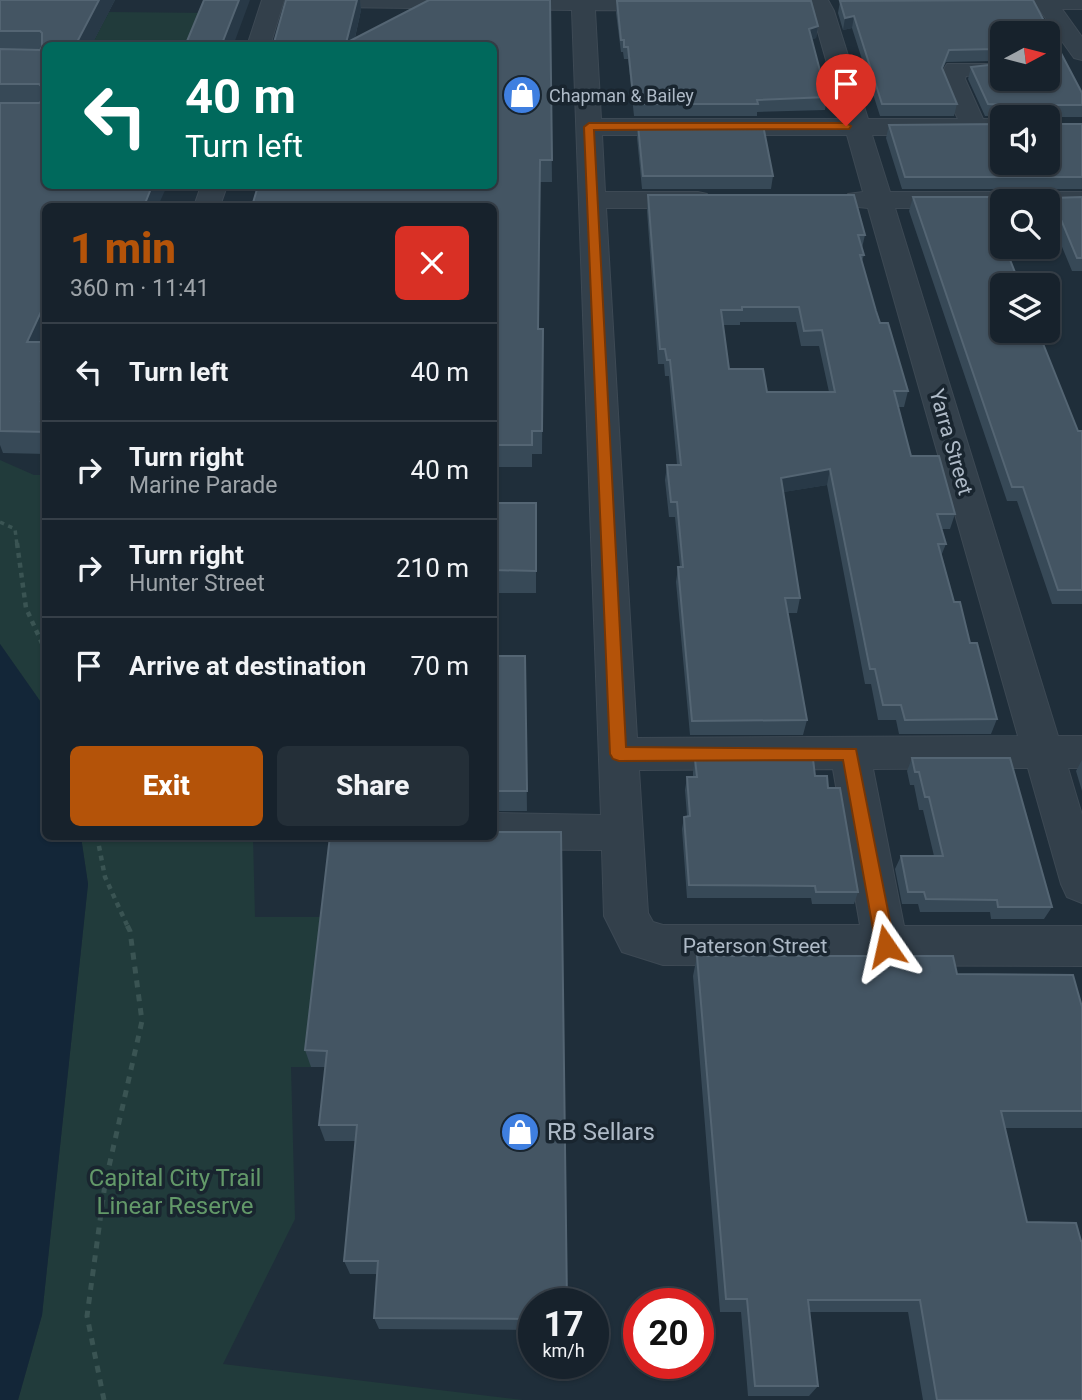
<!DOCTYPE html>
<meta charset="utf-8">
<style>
:root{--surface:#17222c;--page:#242f38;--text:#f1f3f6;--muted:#9ea4a9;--line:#363f48;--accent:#b45309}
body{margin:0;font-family:Roboto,sans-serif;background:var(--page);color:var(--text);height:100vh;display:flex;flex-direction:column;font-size:26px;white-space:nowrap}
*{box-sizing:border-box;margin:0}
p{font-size:23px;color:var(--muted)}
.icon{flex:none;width:38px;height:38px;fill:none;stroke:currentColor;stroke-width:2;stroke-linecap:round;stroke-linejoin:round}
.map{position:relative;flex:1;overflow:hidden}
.drawer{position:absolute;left:42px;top:203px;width:455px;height:637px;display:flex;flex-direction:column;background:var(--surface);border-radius:10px;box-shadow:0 2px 5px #0004,0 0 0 2px var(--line)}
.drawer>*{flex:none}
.hud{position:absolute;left:42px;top:42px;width:455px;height:147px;border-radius:10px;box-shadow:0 2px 5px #0004,0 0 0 2px var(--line);background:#00695c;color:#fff;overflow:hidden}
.needle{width:46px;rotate:83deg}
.buttons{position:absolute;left:990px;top:21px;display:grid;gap:14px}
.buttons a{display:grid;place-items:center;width:70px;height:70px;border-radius:10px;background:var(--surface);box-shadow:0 2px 5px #0004,0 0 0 2px var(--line);font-size:35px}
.speed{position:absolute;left:518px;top:1288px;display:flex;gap:14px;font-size:35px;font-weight:700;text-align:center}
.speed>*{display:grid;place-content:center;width:91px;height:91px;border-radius:50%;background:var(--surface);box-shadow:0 2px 5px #0004,0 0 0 2px var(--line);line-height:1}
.speed small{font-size:18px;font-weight:400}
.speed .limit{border:10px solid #d22;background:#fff;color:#111}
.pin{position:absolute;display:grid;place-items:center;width:60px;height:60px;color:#fff;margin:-72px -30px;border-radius:50% 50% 50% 0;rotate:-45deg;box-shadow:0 0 7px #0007}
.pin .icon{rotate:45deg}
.me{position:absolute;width:77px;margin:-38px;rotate:349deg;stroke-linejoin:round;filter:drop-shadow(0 0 5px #0008)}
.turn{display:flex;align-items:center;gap:24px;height:147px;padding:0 28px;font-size:32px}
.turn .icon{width:91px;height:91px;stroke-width:2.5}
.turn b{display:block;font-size:49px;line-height:60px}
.round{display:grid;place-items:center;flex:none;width:74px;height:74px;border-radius:10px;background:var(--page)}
.head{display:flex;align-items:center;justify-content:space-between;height:119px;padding:0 28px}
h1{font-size:42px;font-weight:800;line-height:52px;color:var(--accent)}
.button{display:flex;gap:14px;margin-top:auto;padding:14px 28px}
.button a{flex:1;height:80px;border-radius:10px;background:var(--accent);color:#fff;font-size:28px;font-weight:800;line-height:80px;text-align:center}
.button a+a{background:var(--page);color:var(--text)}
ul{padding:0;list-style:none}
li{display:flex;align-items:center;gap:21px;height:98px;padding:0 28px;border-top:2px solid var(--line)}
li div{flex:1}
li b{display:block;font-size:26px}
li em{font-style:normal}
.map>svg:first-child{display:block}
.green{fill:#213b3b}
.water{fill:#132638}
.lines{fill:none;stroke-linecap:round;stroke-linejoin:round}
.minor-casing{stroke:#3d4954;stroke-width:2}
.path-far2{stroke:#3a5453;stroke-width:3.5;stroke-dasharray:4.5 4.5;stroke-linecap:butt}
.path-far1{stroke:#3a5453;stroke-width:4.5;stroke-dasharray:5 5;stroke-linecap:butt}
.path{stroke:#3a5453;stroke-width:5;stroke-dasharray:7 7;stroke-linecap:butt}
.minor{fill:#33404b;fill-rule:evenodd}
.wall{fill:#374957;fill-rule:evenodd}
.shaded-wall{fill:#283947}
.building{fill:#445563;stroke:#546573;stroke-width:2;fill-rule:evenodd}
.route{fill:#b45309;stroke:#753606;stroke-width:2}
.labels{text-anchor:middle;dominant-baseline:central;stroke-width:7;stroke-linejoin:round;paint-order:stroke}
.far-poi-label{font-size:18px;fill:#aebac7;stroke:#19252f;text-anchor:start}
.street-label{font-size:21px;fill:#aebac7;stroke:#19252f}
.near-poi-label{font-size:24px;fill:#aebac7;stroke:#19252f;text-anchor:start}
.near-park-label{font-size:24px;fill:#639969;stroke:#19252f}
</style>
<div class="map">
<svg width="1082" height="1400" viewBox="0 0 1082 1400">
<rect width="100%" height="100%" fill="#1f2e3a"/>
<path class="green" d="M109 12 211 13 198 45 91 46Z
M0 460 34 475H45V708L0 644Z
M81 837H253L255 917H329L311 1067H291L295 1219 223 1364 523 1400H18L42 1315 88 884Z"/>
<path class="water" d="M0 644 45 708 46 836 81 837 88 884 42 1315 18 1400H0Z"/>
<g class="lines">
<defs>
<path id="minor" d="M262 0H284L270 46H247Z
M323 0H676L679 4 676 9 668 11 595 10 601 119H843L812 11 806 0H828L834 11 868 119H958C951 103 935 81 947 64H993L997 69 993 74 966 76 965 79 983 119H1003V135H872L890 192H1082V208H1048V201H1003V208H895L1058 736H1082V768H1068L1082 815V903L1067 897 1061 884 1028 768 873 769 904 926H1082V966L663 965 622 952 604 916 602 850 494 849 479 843 476 836H494V813L601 815 572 10 334 7 326 5ZM602 135H847L863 192 848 194 844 200 848 206 868 208 1018 736 637 738 606 208H698L707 206 711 200 707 194 698 192H605ZM833 769 860 925H663L653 922 648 913 639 770Z
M975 0H1082V9H1062L1082 37V60L1074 58 1039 9 984 10 976 8 973 3Z
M201 186H227L220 206H194Z"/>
</defs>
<use href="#minor" class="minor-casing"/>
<path class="path-far2" d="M0 522 15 529 17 545"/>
<path class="path-far1" d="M17 543 26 608 46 652
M97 836 105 877 127 925"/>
<path class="path" d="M104 1400 87 1316 105 1184 142 1021 130 931 126 923"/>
<use href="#minor" class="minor"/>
</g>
<path class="wall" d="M0 0H115L92 44 46 206V454L3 453 0 445Z
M286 0H360L361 10 355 38 550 0 552 182H540L538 329H543L542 454H532V467H494V206L250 186H494L273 46Z
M1033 0 1082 93V117H1050V124H1082V189H902L886 138 889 125 1003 163 1048 117 985 116 968 79 971 67 996 64 993 61 946 62 942 70 957 104 954 116H880L852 28 843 30 838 13 840 1Z
M617 1 818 26 816 38 812 39 827 97 825 110 757 112V116H634L628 59H624L623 52H621L616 13Z
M638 125 773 176 771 189H642L637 138Z
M648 195 865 235 862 248 864 255 862 261 876 311 908 391 904 407H898L911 456 955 514 950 529H941L946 544 941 556 954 602 970 643 997 719 991 734H899L896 720H878L871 684H865L827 485 783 492 800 598 797 613H788L807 720 803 735H690L676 582 678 567H680L675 517H669L665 480 667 465H677L669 376H665L664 364H658L647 211ZM740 322H796L801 346H819L829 392H767L729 369 723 325H740Z
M913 197 1003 247H1006L1005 248 1078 431H1082V604H1052L1017 501H1007L909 211Z
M1082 197V271H1072L1048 213V208L1052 198Z
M494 503H536V593H494V597Z
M494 656H525L527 811H494Z
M912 758 1052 907 1044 919H991L990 912H920L918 904H902L895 869 901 856H934L923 810H919L914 785H910L907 771Z
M695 759 815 776 828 788 858 892 854 904H812L811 898H687L682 829 684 817 687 816 685 790 687 777H693V772Z
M1082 760V791L1076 771Z
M330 836 534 1304V1330L379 1329 374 1318 377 1274H350L344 1261 355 1141H325L319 1125 325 1067H311L305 1050Z
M697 956 957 974 1082 1007V1128H1005L1027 1222 1082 1400H923L908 1312H809L818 1386 809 1396H748L741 1312H720L693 976Z"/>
<path class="shaded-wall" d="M99 0H115L91 46 76 44Z
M239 0H250L233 46H221Z
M357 0H360L361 10 353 46 346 43Z
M854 16 852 28 843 30 845 18Z
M818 26 816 38 807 41 809 29Z
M152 186H167L158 206H144Z
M46 301V341L36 364 27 342Z
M46 389V414L41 401Z
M830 469 827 485 778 493 781 478Z"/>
<path class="building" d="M0 0H99L76 44 180 46H46V186H152L144 206H46V301L27 342H46V389L41 401H46V432L0 431V103H39L42 101V87L39 84H0V49L40 50 42 47V33L40 31H0Z
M204 0H239L221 46H185Z
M286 0H357L346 43 429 0H550L552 160H540L538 329H543L542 431H532V445H494V206H252L258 186H494V46H273Z
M1033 0 1082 93V105H1050V124H1082V177H905L889 125 1003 124V163H1048V117H1009L1008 105 988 104 971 67 997 64 1003 57V79H1048V33H1003V56L996 49 949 50 942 68 957 104H882L854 16 845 18 840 1Z
M617 1H811L818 26 809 29 827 97 757 100 758 104H634L628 47H624V40H621Z
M638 125H763L773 176H643Z
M648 195H854L865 235H858L864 255H860L876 311 880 323H888L908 391H894L911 456H939L955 514H937L946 544H938L954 602H960L970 643H977L997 719 905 720 901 705H883L875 669H870L830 469 781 478 800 598H785L807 720 692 721 678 567H683L677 502H671L667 465H681L670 360H667L665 349H660ZM742 307H799L804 331 822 330 835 392H767L763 369H729L721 310H742Z
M913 197H989L1003 231V247H1005L1020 285H1003V331H1038L1078 431H1082V590H1058L1023 487H1012Z
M1082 197V258H1077L1052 198Z
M494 503H536V571L494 570Z
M494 656H525L527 791H494Z
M912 758H1010L1052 907H998L997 900 926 899 924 892H908L901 856H943L929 797H925L919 772H915Z
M695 759H813L815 776H827L828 788H840L858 892H816L815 886 689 885 684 817 690 816 687 777H697Z
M494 832H561L567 1304H534V1319L374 1318 378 1261H344L357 1125H319L327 1051 305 1050 330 836H494Z
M697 956H953L957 974 1073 975 1082 1007V1111H1001L1027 1222 1076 1223 1081 1241H1082V1400H937L920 1300H808L818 1386H755L747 1299H726Z"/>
<path class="route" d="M846 123 851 126 849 129 594 130 626 747 856 749 895 946 892 952 886 954 879 952 876 946 843 760 619 761 613 759 610 754 584 127 589 123Z"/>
<defs>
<symbol id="shop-disc" viewBox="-11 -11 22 22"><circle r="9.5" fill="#3f7fe0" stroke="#19252f"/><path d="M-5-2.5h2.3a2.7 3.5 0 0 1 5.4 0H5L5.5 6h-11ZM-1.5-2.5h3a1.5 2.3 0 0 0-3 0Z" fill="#fff"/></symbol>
</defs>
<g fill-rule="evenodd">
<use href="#shop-disc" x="500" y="73" width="44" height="44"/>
<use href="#shop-disc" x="498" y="1110" width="44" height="44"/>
</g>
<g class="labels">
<g class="far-poi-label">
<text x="549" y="95">Chapman &amp; Bailey</text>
</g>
<g class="street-label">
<text transform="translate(951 442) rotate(74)">Yarra Street</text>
<text x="755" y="946">Paterson Street</text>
</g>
<g class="near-poi-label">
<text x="547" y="1132">RB Sellars</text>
</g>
<g class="near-park-label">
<text x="175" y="1178">Capital City Trail<tspan x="175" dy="28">Linear Reserve</tspan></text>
</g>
</g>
</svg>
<div class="buttons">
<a><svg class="needle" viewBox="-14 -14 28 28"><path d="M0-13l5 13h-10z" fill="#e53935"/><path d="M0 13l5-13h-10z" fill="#9ea4a9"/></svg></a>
<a><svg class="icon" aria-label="sound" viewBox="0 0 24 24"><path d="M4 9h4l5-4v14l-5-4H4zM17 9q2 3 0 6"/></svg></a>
<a><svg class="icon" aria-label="search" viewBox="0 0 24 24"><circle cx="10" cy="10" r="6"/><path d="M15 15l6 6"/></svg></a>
<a><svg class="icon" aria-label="layers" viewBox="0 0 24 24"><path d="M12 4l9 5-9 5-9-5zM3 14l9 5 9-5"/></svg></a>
</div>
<div class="speed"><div>17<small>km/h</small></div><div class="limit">20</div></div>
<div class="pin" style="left:846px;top:126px;background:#d93025"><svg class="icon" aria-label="arrive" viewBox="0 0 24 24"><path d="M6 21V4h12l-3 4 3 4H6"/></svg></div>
<svg class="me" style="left:886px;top:946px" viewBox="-20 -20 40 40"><path d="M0-17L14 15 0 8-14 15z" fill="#b45309" stroke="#fff" stroke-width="4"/></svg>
<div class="hud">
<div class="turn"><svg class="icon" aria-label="left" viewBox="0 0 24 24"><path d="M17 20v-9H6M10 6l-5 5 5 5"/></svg><div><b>40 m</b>Turn left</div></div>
</div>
<section class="drawer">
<div class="head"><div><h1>1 min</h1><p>360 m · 11:41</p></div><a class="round" style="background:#d93025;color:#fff"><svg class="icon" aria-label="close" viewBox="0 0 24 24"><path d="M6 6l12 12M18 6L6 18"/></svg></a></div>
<ul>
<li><svg class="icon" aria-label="left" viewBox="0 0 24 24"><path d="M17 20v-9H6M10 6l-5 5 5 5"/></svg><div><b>Turn left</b></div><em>40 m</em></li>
<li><svg class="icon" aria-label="right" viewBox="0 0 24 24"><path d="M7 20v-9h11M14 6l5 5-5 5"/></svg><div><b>Turn right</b><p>Marine Parade</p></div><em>40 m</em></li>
<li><svg class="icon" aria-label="right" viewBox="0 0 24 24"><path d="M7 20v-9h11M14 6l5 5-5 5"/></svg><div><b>Turn right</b><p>Hunter Street</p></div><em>210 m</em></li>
<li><svg class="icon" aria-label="arrive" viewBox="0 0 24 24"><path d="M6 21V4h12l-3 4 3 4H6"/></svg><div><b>Arrive at destination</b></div><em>70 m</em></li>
</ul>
<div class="button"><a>Exit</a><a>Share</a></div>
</section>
</div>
